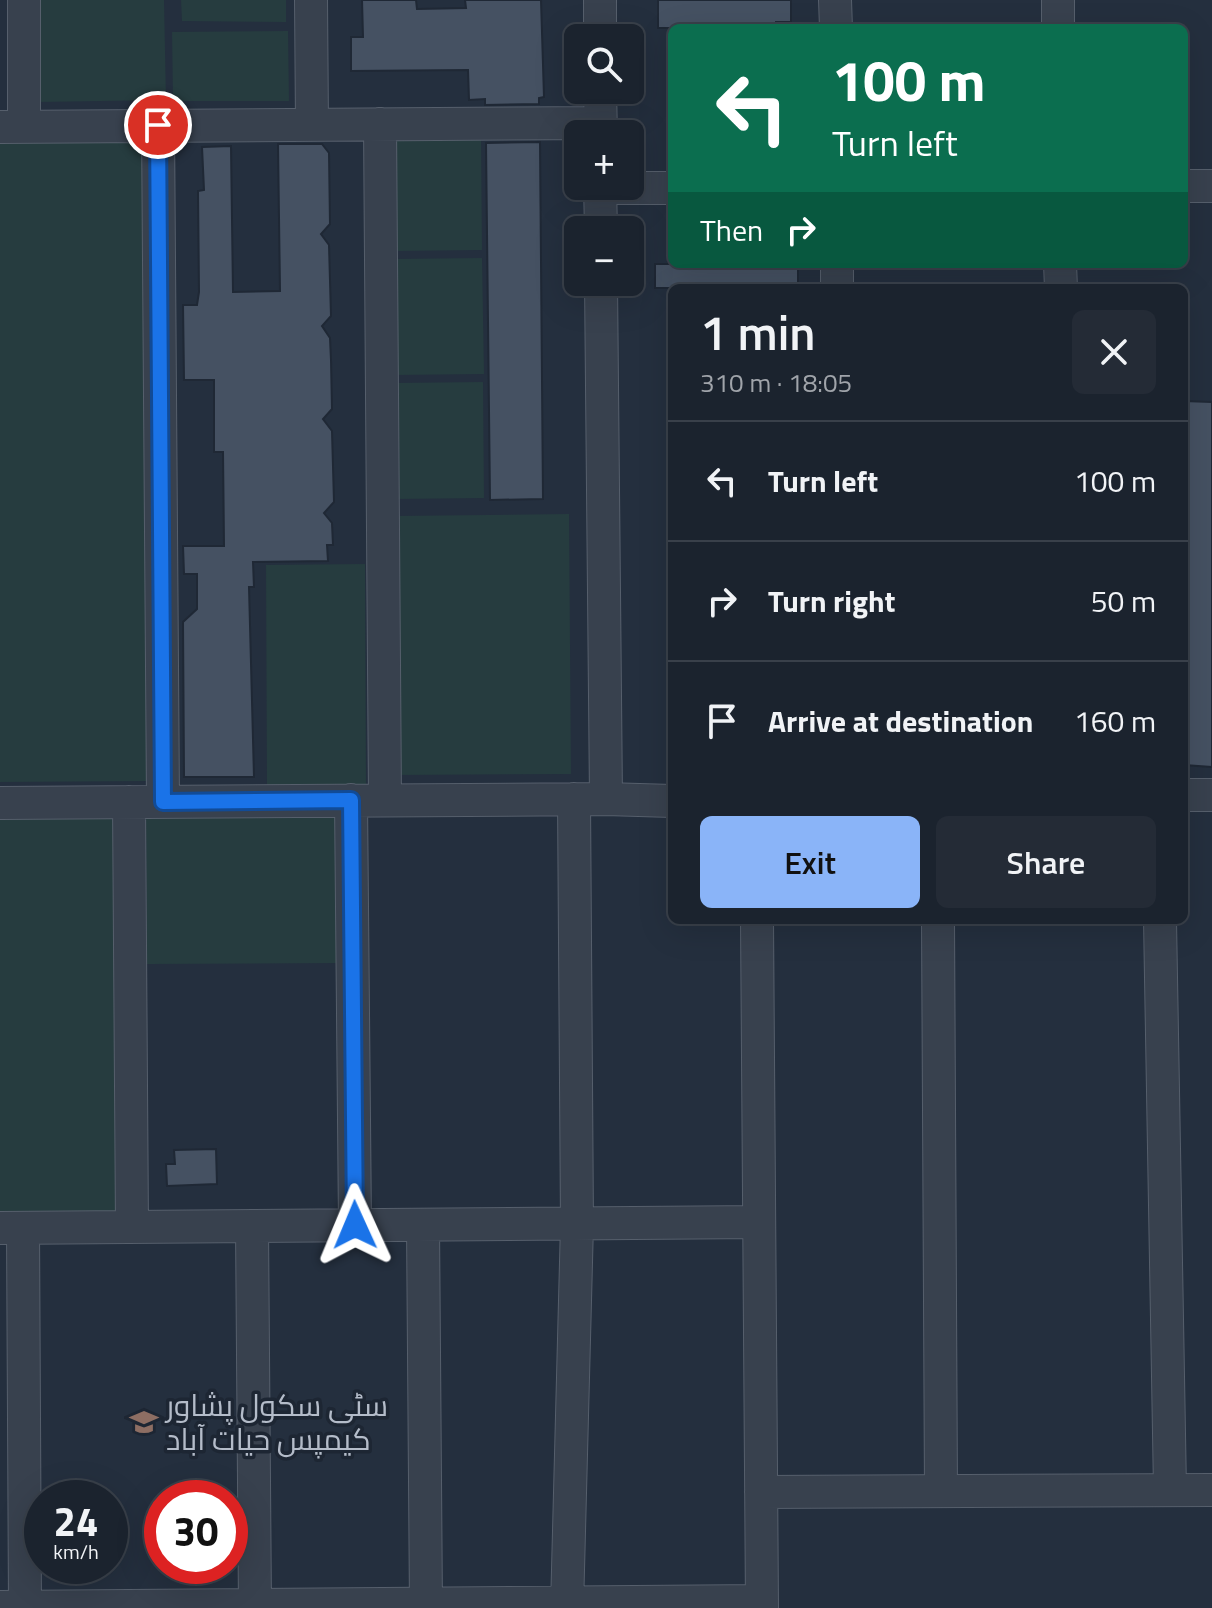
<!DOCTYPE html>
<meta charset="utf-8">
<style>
:root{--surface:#1b232e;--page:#242b36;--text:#f1f3f6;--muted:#a0a4aa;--line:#39404a;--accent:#8ab4f8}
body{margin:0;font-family:"Titillium Web",Cairo,sans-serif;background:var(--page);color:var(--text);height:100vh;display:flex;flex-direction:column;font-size:30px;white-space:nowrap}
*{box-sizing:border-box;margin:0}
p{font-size:26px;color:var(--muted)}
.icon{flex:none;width:44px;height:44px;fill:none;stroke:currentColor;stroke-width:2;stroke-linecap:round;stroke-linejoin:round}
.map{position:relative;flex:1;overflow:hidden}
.drawer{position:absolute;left:668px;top:284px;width:520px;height:640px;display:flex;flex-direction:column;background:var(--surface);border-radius:12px;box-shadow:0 8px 32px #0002,0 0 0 2px var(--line)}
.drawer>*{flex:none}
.hud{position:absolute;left:668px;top:24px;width:520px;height:244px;border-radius:12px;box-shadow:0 8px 32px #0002,0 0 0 2px var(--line);background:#0b6e4f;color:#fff;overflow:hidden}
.fabs{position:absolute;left:564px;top:24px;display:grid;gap:16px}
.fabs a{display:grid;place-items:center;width:80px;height:80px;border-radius:12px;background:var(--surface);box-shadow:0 8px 32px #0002,0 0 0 2px var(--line);font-size:40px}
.speed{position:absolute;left:24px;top:1480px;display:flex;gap:16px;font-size:40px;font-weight:700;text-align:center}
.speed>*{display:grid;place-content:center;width:104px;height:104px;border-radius:50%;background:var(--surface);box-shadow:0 8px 32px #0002,0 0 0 2px var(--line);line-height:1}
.speed small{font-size:20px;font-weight:400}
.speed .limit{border:12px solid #d22;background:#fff;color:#111}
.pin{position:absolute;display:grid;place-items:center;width:68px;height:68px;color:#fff;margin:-34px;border:4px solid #fff;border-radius:50%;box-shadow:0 2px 8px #0007}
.me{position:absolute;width:88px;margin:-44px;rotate:359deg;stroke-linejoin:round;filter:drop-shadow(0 0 6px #0008)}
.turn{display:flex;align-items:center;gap:28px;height:168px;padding:0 32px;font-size:36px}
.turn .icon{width:104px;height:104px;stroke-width:2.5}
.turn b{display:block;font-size:56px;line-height:68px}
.then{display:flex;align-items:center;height:76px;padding:0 32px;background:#0003;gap:16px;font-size:30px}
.round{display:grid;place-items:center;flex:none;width:84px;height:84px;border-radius:12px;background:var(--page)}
.headline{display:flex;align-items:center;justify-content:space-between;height:136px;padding:0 32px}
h1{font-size:48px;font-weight:600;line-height:60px}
.primary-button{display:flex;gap:16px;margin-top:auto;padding:16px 32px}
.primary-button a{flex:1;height:92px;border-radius:12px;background:var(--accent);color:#111;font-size:32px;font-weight:600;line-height:92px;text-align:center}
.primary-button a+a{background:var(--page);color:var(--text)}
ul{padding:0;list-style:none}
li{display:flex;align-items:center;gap:24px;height:120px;padding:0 32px;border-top:2px solid var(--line)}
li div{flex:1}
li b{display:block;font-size:30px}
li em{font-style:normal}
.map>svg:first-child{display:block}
.green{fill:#263c3f}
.building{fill:#455162;stroke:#1f2835;stroke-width:2}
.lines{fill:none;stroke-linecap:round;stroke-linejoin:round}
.minor-casing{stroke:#565f6c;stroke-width:34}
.minor{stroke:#38414e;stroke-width:32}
.route-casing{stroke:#114b97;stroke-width:20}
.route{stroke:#1a73e8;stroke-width:14}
.labels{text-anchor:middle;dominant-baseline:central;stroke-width:7;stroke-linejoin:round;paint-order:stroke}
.poi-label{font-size:30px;fill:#b4bcc9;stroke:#1d2633;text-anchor:start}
</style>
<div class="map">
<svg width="1212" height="1608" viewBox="0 0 1212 1608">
<rect width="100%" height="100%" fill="#242f3e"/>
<path class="green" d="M36 0H164L166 100 38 102Z
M181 0H286V22L182 21Z
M288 31 289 101H173L172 32Z
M481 134 482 250 394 251 392 135Z
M146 140 151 781 0 782V141Z
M482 258 484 374 395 375 393 259Z
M483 382 484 498 395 499 394 383Z
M569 514 571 774 395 775 393 516Z
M365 564 366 787 267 788 266 565Z
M344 808 345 963 147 964 146 810Z
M120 813 123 1217 0 1219V814Z"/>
<path class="building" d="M362 0H416L417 9 466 8 465 0H541L544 97 539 98V104L485 105V99L469 100 468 70 351 71V37H363Z
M658 0H791V22H776V28H658Z
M540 142 543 499 490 500 486 143Z
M278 144H322L329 153 330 224 321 234 329 245 331 316 322 326 330 338 331 360 332 409 323 419 332 431 334 502 324 513 332 523 333 545H327L328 561 253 562 254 587H249L254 777H184L183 622 197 609V574H184L183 546H224L223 452H214V380H184L183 305H197L199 292 198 191 204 190 202 147 231 146 233 292 280 291Z
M655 264H798V288H655Z
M1184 401 1212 402V767L1184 765Z
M216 1149 217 1184 167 1186 166 1164H175L174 1150Z"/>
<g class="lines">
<defs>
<path id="minor" d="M24 0V126
M311 0 312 125
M600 0V38
M835 0 836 28
M1058 0V28
M600 90 601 134
M380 124 385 800
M158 125 163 802
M0 127 601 123
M600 186 601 230
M1184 186H1212
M600 188H672
M837 264V288
M1060 264 1061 288
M601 282 606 799
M1184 795H1212
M351 800 355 1225
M129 802 132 1227
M0 803 606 799 672 801
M757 920 762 1608
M938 920 941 1491
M1160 920 1170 1490
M423 1225 426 1608
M252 1226 255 1608
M0 1228 759 1222
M23 1228 25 1607
M761 1492 1212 1490
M0 1607 762 1601
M567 1608 577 1224 574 799"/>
</defs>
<use href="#minor" class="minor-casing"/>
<use href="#minor" class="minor"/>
</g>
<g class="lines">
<defs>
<path id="route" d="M158 125 163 802 351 800 355 1225"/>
</defs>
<use href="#route" class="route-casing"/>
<use href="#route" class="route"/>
</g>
<defs>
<symbol id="school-bare" viewBox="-9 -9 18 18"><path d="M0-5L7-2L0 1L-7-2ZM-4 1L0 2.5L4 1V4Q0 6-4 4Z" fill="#8d6e63" stroke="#1d2633" stroke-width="2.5" paint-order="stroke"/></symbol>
</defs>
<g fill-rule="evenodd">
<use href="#school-bare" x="124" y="1402" width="40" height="40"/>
</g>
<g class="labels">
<g class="poi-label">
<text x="166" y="1405">سٹی سکول پشاور<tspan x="166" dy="34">کیمپس حیات آباد</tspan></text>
</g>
</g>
</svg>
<div class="fabs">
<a><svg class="icon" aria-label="search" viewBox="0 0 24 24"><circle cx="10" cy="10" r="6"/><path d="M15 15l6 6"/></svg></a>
<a>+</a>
<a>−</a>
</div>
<div class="speed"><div>24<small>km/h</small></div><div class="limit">30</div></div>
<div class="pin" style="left:158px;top:125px;background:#d93025"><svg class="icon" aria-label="arrive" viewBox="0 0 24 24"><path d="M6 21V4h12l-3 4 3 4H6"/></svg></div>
<svg class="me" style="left:355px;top:1225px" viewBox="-20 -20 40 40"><path d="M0-17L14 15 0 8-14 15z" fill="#1a73e8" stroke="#fff" stroke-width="4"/></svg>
<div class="hud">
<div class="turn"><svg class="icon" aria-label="left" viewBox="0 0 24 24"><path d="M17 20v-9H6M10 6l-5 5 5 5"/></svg><div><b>100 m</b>Turn left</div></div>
<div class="then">Then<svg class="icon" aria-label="right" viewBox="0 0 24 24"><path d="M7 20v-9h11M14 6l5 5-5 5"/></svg></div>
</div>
<section class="drawer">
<div class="headline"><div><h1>1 min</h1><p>310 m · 18:05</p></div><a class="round"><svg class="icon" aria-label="close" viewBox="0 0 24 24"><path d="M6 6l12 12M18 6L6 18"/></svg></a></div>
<ul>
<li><svg class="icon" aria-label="left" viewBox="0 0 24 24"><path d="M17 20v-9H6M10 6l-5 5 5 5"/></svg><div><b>Turn left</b></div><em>100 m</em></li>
<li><svg class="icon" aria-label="right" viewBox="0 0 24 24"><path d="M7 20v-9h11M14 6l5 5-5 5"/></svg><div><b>Turn right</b></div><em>50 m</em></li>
<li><svg class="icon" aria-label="arrive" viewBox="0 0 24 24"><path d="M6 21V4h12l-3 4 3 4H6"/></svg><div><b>Arrive at destination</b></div><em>160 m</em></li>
</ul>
<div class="primary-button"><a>Exit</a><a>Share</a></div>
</section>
</div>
